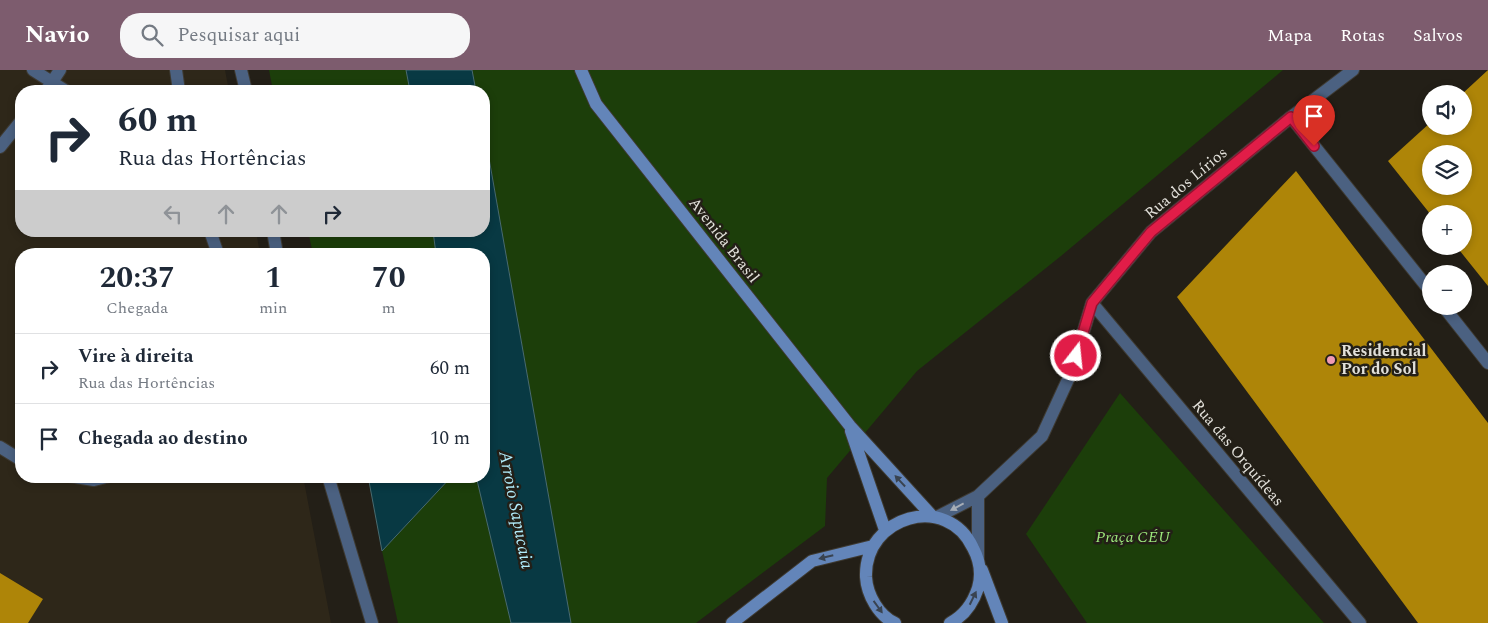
<!DOCTYPE html>
<html lang="pt">
<meta charset="utf-8">
<style>
:root{--surface:#fff;--page:#f6f6f7;--text:#1f2937;--muted:#747a83;--line:#e0e1e3;--accent:#7d5c6e}
body{margin:0;font-family:Spectral,serif;background:var(--page);color:var(--text);height:100vh;display:flex;flex-direction:column;font-size:19px;white-space:nowrap}
*{box-sizing:border-box;margin:0}
p{font-size:16px;color:var(--muted)}
.icon{flex:none;width:28px;height:28px;fill:none;stroke:currentColor;stroke-width:2;stroke-linecap:round;stroke-linejoin:round}
.map{position:relative;flex:1;overflow:hidden}
.details{position:absolute;left:15px;top:178px;width:475px;height:235px;display:flex;flex-direction:column;background:var(--surface);border-radius:20px;box-shadow:0 2px 8px #0003}
.details>*{flex:none}
.hud{position:absolute;left:15px;top:15px;width:475px;height:152px;border-radius:20px;box-shadow:0 2px 8px #0003;background:#fff;color:var(--text);overflow:hidden}
.tools{position:absolute;left:1422px;top:15px;display:grid;gap:10px}
.tools a{display:grid;place-items:center;width:50px;height:50px;border-radius:50%;background:var(--surface);box-shadow:0 2px 8px #0003;font-size:25px}
.pin{position:absolute;display:grid;place-items:center;width:42px;height:42px;color:#fff;margin:-51px -21px;border-radius:50% 50% 50% 0;rotate:-45deg;box-shadow:0 0 5px #0007}
.pin .icon{rotate:45deg}
.me{position:absolute;width:55px;margin:-28px;rotate:16deg;stroke-linejoin:round;filter:drop-shadow(0 0 4px #0008)}
.turn{display:flex;align-items:center;gap:18px;height:105px;padding:0 20px;font-size:22px}
.turn .icon{width:65px;height:65px;stroke-width:2.5}
.turn b{display:block;font-size:35px;line-height:42px}
.lanes{display:flex;align-items:center;height:48px;padding:0 20px;background:#0003;justify-content:center;gap:25px;direction:ltr}
.lanes .off{opacity:.35}
.eta{display:flex;justify-content:space-evenly;align-items:center;height:85px;text-align:center}
.eta b{font-size:30px;font-weight:700;line-height:35px}
ul{padding:0;list-style:none}
li{display:flex;align-items:center;gap:15px;height:70px;padding:0 20px;border-top:1px solid var(--line)}
li div{flex:1}
li b{display:block;font-size:19px}
li em{font-style:normal}
header{display:flex;align-items:center;gap:30px;box-sizing:border-box;height:70px;padding:0 25px;background:var(--accent);color:#fff}
header strong{font-size:24px}
nav{display:flex;gap:28px;margin-inline-start:auto;font-size:18px}
.search{width:350px;height:45px;background:var(--page);display:flex;align-items:center;gap:12px;box-sizing:border-box;padding:0 18px;border-radius:20px;color:var(--muted);font-size:19px}
.map>svg:first-child{display:block}
.built{fill:#2e2719}
.green{fill:#1c3e0a}
.water{fill:#083943;stroke:#496b70}
.building{fill:#ae8508;fill-rule:evenodd}
.lines{fill:none;stroke-linecap:round;stroke-linejoin:round}
.lane-casing{stroke:#3e3a32;stroke-width:14}
.street-casing{stroke:#3e3a32;stroke-width:14}
.secondary-casing{stroke:#3e3a32;stroke-width:14}
.lane{stroke:#4b6181;stroke-width:12}
.street{stroke:#4b6181;stroke-width:12}
.secondary{stroke:#6385b9;stroke-width:12}
.oneway{fill:#394350}
.oneway2{fill:#a6adb6}
.route-casing{stroke:#92132f;stroke-width:12}
.route{stroke:#e11d48;stroke-width:9}
.poi-dot{fill:#f19ab2;stroke:#231f17;stroke-width:2}
.labels{text-anchor:middle;dominant-baseline:central;stroke-width:5;stroke-linejoin:round;paint-order:stroke}
.street-label{font-size:16px;fill:#e2e0da;stroke:#231f17}
.poi-label{font-size:16px;font-weight:bold;fill:#e2e0da;stroke:#231f17;text-anchor:start}
.park-label{font-size:16px;font-style:italic;fill:#9de87c;stroke:#231f17}
.water-label{font-size:18px;font-style:italic;fill:#b1edfc;stroke:#231f17}
</style>
<header>
<strong>Navio</strong>
<div class="search"><svg class="icon" aria-label="search" viewBox="0 0 24 24"><circle cx="10" cy="10" r="6"/><path d="M15 15l6 6"/></svg>Pesquisar aqui</div>
<nav><a>Mapa</a><a>Rotas</a><a>Salvos</a></nav>
</header>
<div class="map">
<svg width="1488" height="553" viewBox="0 0 1488 553">
<rect width="100%" height="100%" fill="#231f17"/>
<path class="built" d="M0 0H225L229 21H21V161H256L260 184H21V406H303L331 553H0Z"/>
<path class="green" d="M269 0H406L410 21H273Z
M472 0H1283L1061 186 917 301 827 408 825 456 696 553H571L484 60V21H476Z
M308 161H433L436 184H313Z
M1120 323 1324 553H1087L1026 464Z
M452 406H476L511 553H398L382 481Z"/>
<path class="water" d="M406 0H472L476 21H410Z
M484 60 571 553H511L476 406H484V184H436L433 161H484Z
M368 406H452L382 481Z"/>
<path class="building" d="M1488 0V216L1456 176H1464V144L1431 145 1388 91 1431 52V56H1464V24H1462ZM1431 84H1464V116H1431Z
M1296 101 1488 353V553H1418L1177 227Z
M0 503 43 529 28 553H0Z"/>
<g class="lines">
<defs>
<path id="lane" d="M33 0 66 21
M176 0 179 21
M241 0 246 21
M46 21 60 0
M0 77 21 51
M210 161 218 184
M273 161 277 184
M0 377 21 390
M69 406 94 410 110 406
M328 406 372 553"/>
<path id="street" d="M1291 47 1431 222
M1092 233 1360 553
M1443 236 1488 293
M978 426V488
M937 447 978 426 1042 366 1071 303 1092 233 1151 162 1291 47 1353 0"/>
<path id="secondary" d="M581 0 596 34 850 356 933 447
M851 361 885 460
M982 500 1002 553
M732 553 812 491 873 476
M895 553C879 546 867 525 866 507 864 446 947 422 973 478 980 491 982 504 978 518 973 533 964 546 950 553"/>
</defs>
<use href="#lane" class="lane-casing"/>
<use href="#street" class="street-casing"/>
<use href="#secondary" class="secondary-casing"/>
<use href="#lane" class="lane"/>
<use href="#street" class="street"/>
<use href="#secondary" class="secondary"/>
</g>
<defs><path id="oneway-solid" d="M-6-.8H1V-3.2L6.5 0L1 3.2V.8H-6Z" transform="scale(1.25)"/></defs>
<g class="oneway">
<use href="#oneway-solid" transform="translate(900 411) rotate(-133)"/>
<use href="#oneway-solid" transform="translate(826 487) rotate(166)"/>
<use href="#oneway-solid" transform="translate(973 528) rotate(-64)"/>
<use href="#oneway-solid" transform="translate(878 537) rotate(54)"/>
</g>
<use class="oneway2" href="#oneway-solid" transform="translate(957 437) rotate(152)"/>
<g class="lines">
<defs>
<path id="route" d="M1076 286 1092 233 1151 162 1291 47 1314 76"/>
</defs>
<use href="#route" class="route-casing"/>
<use href="#route" class="route"/>
</g>
<circle class="poi-dot" cx="1331" cy="290" r="5"/>
<g class="labels">
<g class="street-label">
<text transform="translate(1186 113) rotate(-40)">Rua dos Lírios</text>
<text transform="translate(724 170) rotate(52)">Avenida Brasil</text>
<text transform="translate(1238 383) rotate(50)">Rua das Orquídeas</text>
</g>
<g class="poi-label">
<text x="1341" y="281">Residencial<tspan x="1341" dy="18">Por do Sol</tspan></text>
</g>
<g class="park-label">
<text x="1133" y="467">Praça CÉU</text>
</g>
<g class="water-label">
<text transform="translate(516 440) rotate(79)">Arroio Sapucaia</text>
</g>
</g>
</svg>
<div class="tools">
<a><svg class="icon" aria-label="sound" viewBox="0 0 24 24"><path d="M4 9h4l5-4v14l-5-4H4zM17 9q2 3 0 6"/></svg></a>
<a><svg class="icon" aria-label="layers" viewBox="0 0 24 24"><path d="M12 4l9 5-9 5-9-5zM3 14l9 5 9-5"/></svg></a>
<a>+</a>
<a>−</a>
</div>
<div class="pin" style="left:1314px;top:76px;background:#d93025"><svg class="icon" aria-label="arrive" viewBox="0 0 24 24"><path d="M6 21V4h12l-3 4 3 4H6"/></svg></div>
<svg class="me" style="left:1076px;top:286px" viewBox="-20 -20 40 40"><circle r="17" fill="#e11d48" stroke="#fff" stroke-width="3"/><path d="M0-11L8 9 0 5-8 9z" fill="#fff"/></svg>
<div class="hud">
<div class="turn"><svg class="icon" aria-label="right" viewBox="0 0 24 24"><path d="M7 20v-9h11M14 6l5 5-5 5"/></svg><div><b>60 m</b>Rua das Hortências</div></div>
<div class="lanes"><svg class="icon off" aria-label="left" viewBox="0 0 24 24"><path d="M17 20v-9H6M10 6l-5 5 5 5"/></svg><svg class="icon off" aria-label="ahead" viewBox="0 0 24 24"><path d="M12 20V5M6 11l6-6 6 6"/></svg><svg class="icon off" aria-label="ahead" viewBox="0 0 24 24"><path d="M12 20V5M6 11l6-6 6 6"/></svg><svg class="icon" aria-label="right" viewBox="0 0 24 24"><path d="M7 20v-9h11M14 6l5 5-5 5"/></svg></div>
</div>
<section class="details">
<div class="eta">
<div><b>20:37</b><p>Chegada</p></div>
<div><b>1</b><p>min</p></div>
<div><b>70</b><p>m</p></div>
</div>
<ul>
<li><svg class="icon" aria-label="right" viewBox="0 0 24 24"><path d="M7 20v-9h11M14 6l5 5-5 5"/></svg><div><b>Vire à direita</b><p>Rua das Hortências</p></div><em>60 m</em></li>
<li><svg class="icon" aria-label="arrive" viewBox="0 0 24 24"><path d="M6 21V4h12l-3 4 3 4H6"/></svg><div><b>Chegada ao destino</b></div><em>10 m</em></li>
</ul>
</section>
</div>
